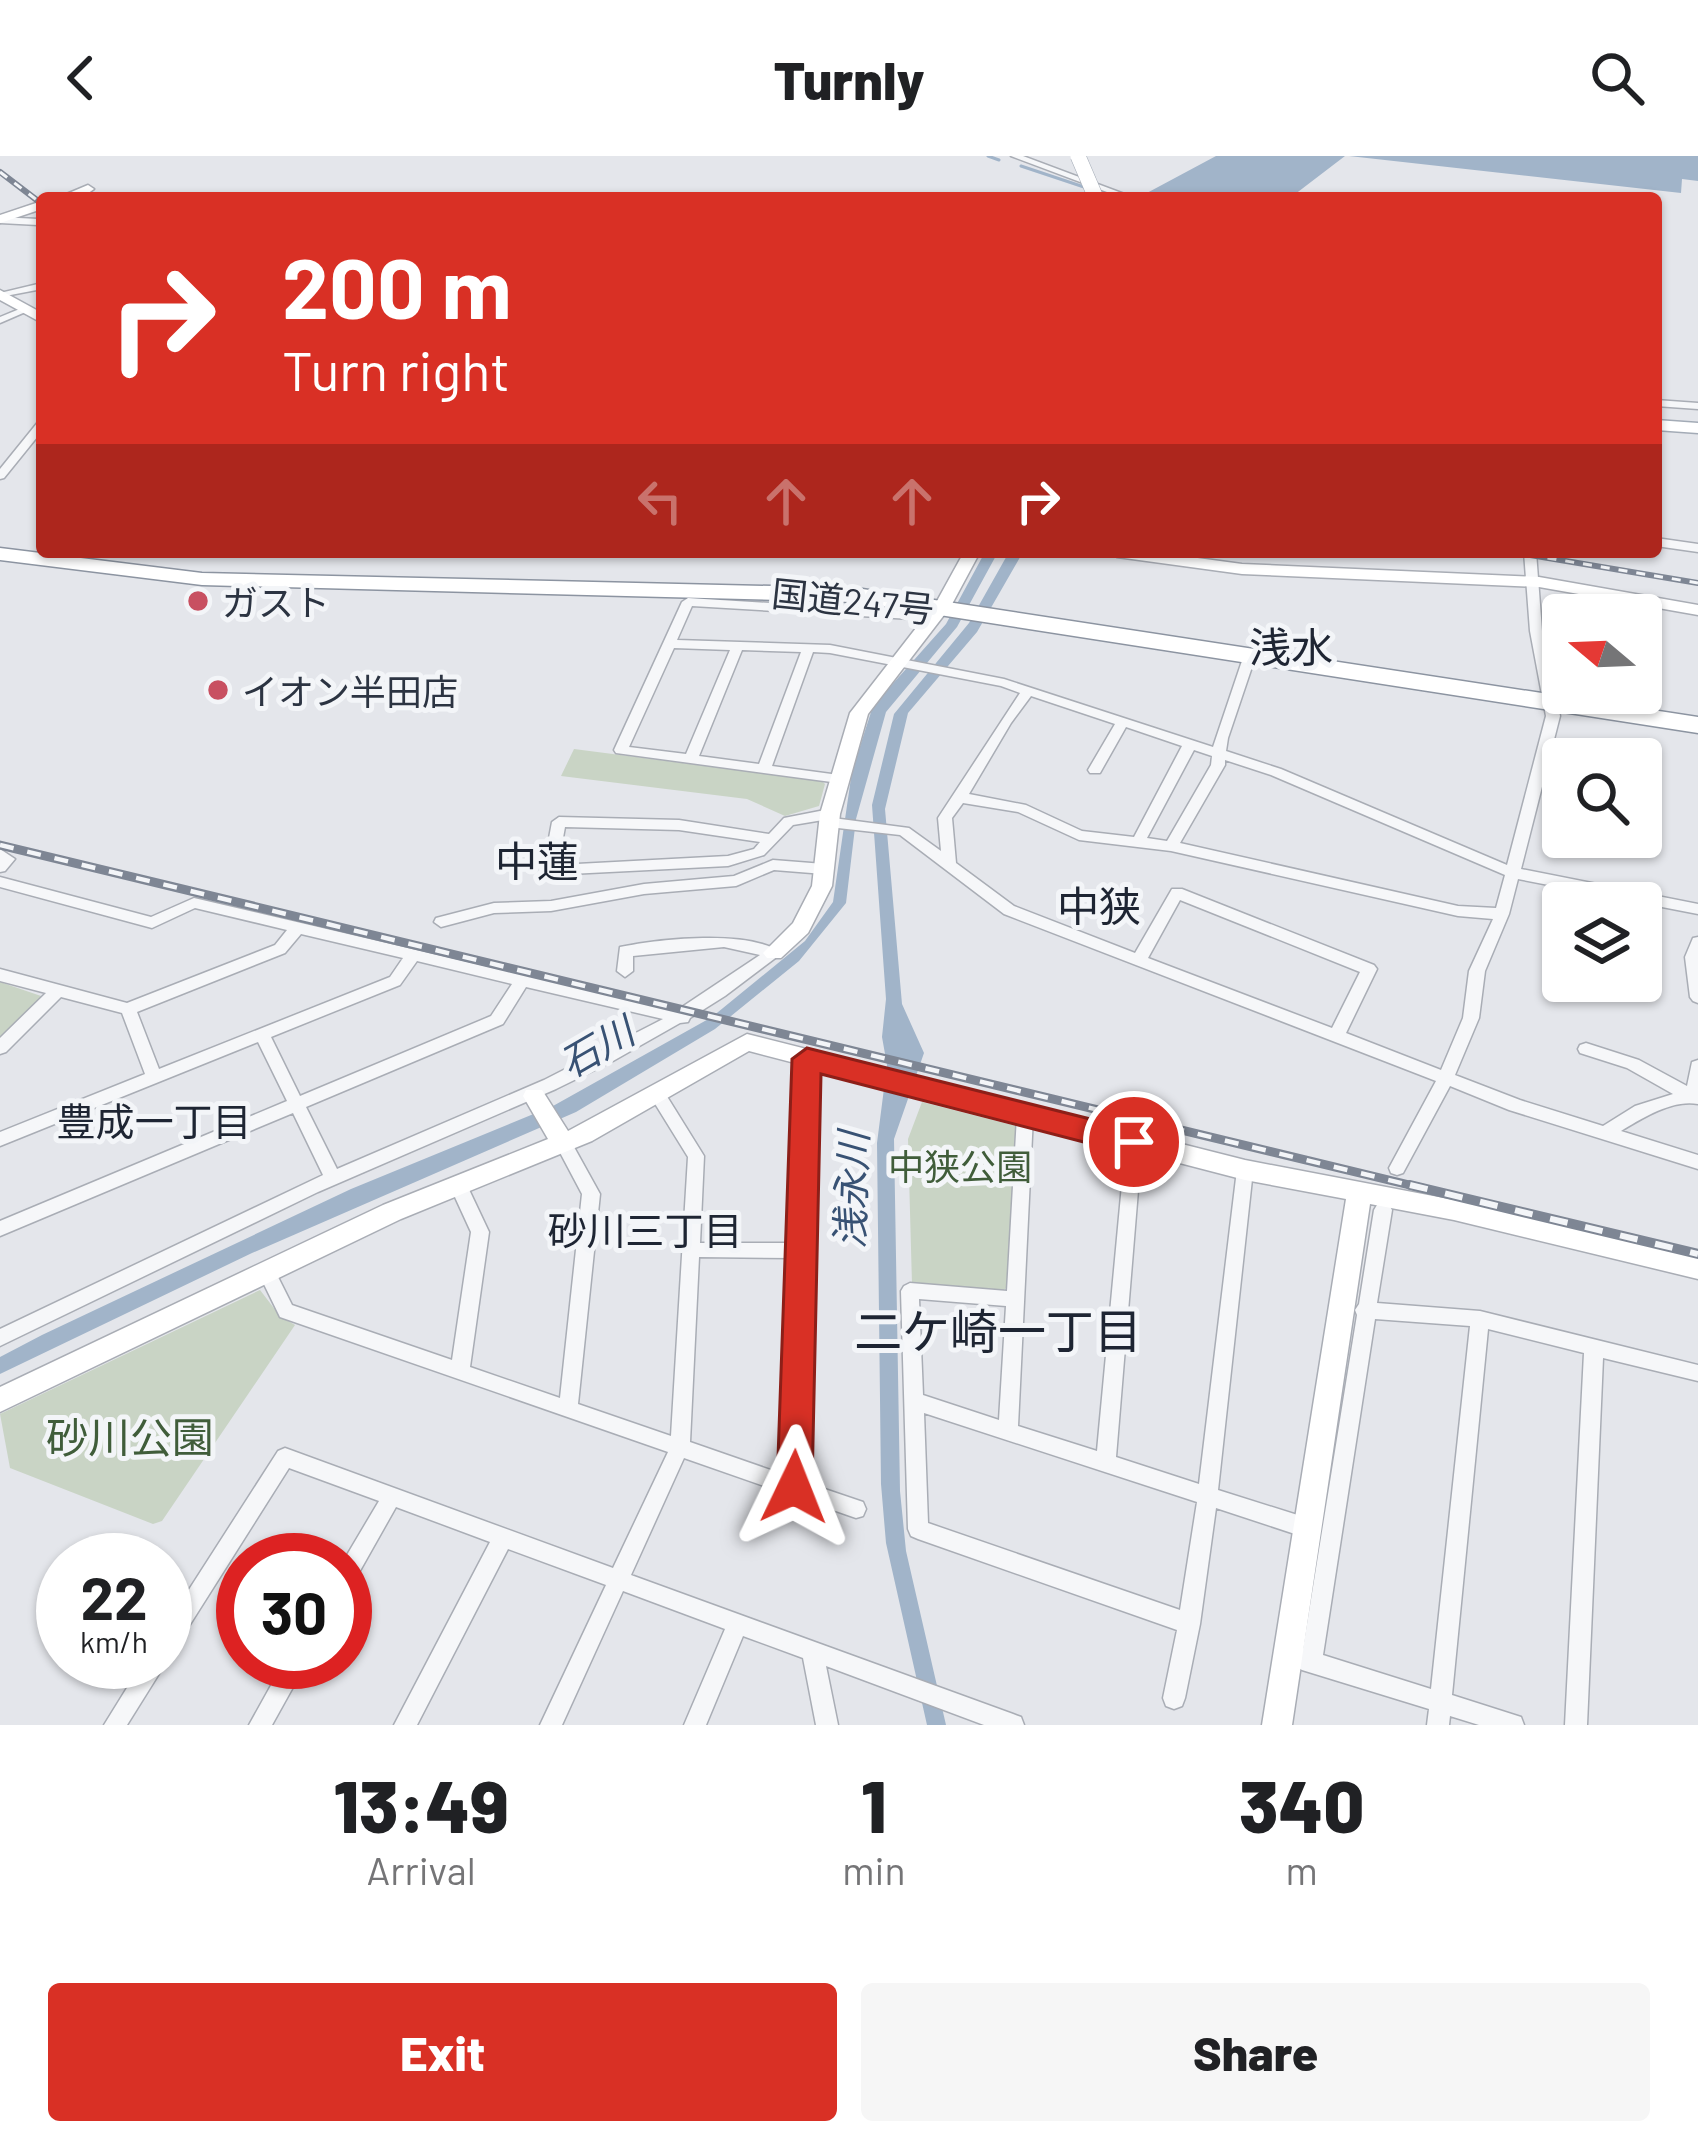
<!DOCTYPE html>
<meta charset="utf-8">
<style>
:root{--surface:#fff;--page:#f6f6f6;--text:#202124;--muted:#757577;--accent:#d93025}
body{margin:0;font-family:Barlow,"Noto Sans JP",sans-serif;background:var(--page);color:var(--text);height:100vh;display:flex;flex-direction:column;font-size:45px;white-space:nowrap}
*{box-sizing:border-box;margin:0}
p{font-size:39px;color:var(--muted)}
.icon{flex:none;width:66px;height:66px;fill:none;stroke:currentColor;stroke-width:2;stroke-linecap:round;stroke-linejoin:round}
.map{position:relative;height:1569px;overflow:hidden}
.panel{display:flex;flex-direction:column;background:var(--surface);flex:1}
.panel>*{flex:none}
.top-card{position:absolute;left:36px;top:36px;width:1626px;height:366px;border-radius:12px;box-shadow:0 3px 9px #0004;background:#d93025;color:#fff;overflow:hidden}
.needle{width:78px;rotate:289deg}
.controls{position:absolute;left:1542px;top:438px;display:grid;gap:24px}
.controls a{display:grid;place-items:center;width:120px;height:120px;border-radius:12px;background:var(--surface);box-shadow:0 3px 9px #0004;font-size:60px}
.speed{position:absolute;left:36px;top:1377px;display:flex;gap:24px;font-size:60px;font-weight:700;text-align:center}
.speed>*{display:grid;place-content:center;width:156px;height:156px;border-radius:50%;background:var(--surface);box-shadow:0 3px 9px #0004;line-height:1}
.speed small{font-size:30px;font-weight:400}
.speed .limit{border:18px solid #d22;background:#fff;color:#111}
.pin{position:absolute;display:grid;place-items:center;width:102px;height:102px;color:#fff;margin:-51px;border:6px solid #fff;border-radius:50%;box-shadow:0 3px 12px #0007}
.me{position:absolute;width:132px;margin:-66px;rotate:2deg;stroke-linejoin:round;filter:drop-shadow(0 0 9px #0008)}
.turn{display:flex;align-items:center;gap:42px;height:252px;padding:0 48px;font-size:54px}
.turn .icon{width:156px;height:156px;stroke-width:2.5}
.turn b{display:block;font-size:84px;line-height:102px}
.lanes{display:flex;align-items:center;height:114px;padding:0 48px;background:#0003;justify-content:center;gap:60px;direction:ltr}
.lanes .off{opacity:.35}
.eta{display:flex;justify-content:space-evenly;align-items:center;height:204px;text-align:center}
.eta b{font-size:72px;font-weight:800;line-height:84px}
.primary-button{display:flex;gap:24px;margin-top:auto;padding:24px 48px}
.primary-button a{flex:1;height:138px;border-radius:12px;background:var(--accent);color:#fff;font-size:48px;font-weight:800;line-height:138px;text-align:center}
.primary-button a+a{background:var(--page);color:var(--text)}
header{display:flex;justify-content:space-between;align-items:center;height:156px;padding:0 48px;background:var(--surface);font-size:54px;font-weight:800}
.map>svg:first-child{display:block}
.green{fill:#c9d4c5}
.water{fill:#a1b4c9}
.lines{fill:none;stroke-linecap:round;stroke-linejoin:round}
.stream{stroke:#a1b4c9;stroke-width:3}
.street-casing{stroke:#a9adb5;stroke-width:3}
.secondary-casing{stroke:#a9adb5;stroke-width:3}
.primary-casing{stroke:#a3abb6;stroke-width:3}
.highway-casing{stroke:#8c94a1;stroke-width:3}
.street{fill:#f6f7f9;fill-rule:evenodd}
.secondary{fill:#fff;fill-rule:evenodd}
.primary{fill:#fff;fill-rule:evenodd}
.highway{fill:#fff;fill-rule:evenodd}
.rail-far2-casing{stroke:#7e8694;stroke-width:6}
.rail-far1-casing{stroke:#7e8694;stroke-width:9}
.rail-casing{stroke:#7e8694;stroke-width:10}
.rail-far2{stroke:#f3f5f8;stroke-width:3;stroke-dasharray:9;stroke-linecap:butt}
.rail-far1{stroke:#f3f5f8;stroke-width:4.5;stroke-dasharray:14;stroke-linecap:butt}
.rail{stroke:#f3f5f8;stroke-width:6;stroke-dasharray:18;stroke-linecap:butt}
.primary-bridge-casing{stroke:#a3abb6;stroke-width:16;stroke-linecap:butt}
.primary-bridge{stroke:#fff;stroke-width:15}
.route{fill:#d93025;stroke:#8d1f18;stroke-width:3}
.poi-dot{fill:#c85061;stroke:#f3f5f8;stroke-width:4.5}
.labels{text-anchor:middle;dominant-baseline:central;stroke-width:10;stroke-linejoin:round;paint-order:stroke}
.street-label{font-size:36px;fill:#2c3442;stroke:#f3f5f8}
.poi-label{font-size:36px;fill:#2c3442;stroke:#f3f5f8;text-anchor:start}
.park-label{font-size:36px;fill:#405d3a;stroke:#f3f5f8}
.water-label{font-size:39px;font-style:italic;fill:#385274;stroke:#f3f5f8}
.neighbourhood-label{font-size:39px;fill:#1e2533;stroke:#f3f5f8}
.quarter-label{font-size:42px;fill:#1e2533;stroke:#f3f5f8}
.near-park-label{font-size:42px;fill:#405d3a;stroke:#f3f5f8}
.near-neighbourhood-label{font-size:48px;fill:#1e2533;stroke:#f3f5f8}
</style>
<header><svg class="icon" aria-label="back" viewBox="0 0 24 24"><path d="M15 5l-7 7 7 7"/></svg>Turnly<svg class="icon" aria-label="search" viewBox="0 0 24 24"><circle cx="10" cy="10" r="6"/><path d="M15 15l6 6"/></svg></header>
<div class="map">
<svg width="1698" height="1569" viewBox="0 0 1698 1569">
<rect width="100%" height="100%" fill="#e4e6eb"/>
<path class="green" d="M574 593 822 625 825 628 819 650 785 660 747 643 561 620Z
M0 826 44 841 0 884Z
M922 946 1016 970 1008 1131 1002 1135 912 1128 908 983Z
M260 1134 280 1160 295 1169 162 1365 153 1368 10 1312 0 1258Z"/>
<path class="water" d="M1216 0H1345L1290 42 1145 38Z
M1349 0H1698V25L1682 23 1681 37Z
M985 396H998L957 471 886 556 856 663 846 747 799 805 715 873 576 956 252 1097 0 1218V1201L42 1179 351 1033 553 950 712 861 805 785 833 746 852 615 873 550 946 468Z
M1009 396H1023L977 476 908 557 885 653 902 848 924 897 894 983 900 1335 906 1395 946 1569H927L886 1387 881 1328 877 987 887 909 882 881 886 843 872 649 894 558 969 467Z"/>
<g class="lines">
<path class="stream" d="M988 0 999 4
M1021 10 1084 31
M1100 37 1112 42"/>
<defs>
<path id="street" d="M1011 0H1023L1135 42H1123Z
M0 61 38 63 42 67 38 69 0 67Z
M42 127V133L0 141V137Z
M22 152 30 154 0 167V161Z
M1656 244 1698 247V253L1656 250Z
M42 265V275L4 322 0 323V313L38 266Z
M1656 382 1698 388V396L1656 390Z
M1524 396H1536L1542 475 1560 560 1521 713 1698 748V758L1518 723 1509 758 1485 815 1479 862 1455 919 1520 944 1603 970 1635 950 1673 938 1627 912 1580 897 1578 893 1580 889 1586 887 1639 904 1687 930 1692 906 1698 904V948C1673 943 1642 962 1621 975L1698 999V1013L1509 954 1450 930 1403 1017 1397 1019 1391 1017 1389 1012 1436 925 1004 758 900 679 829 671 824 669 823 664 793 669 764 699 728 710 550 719 543 714 552 666 559 661 679 664 769 678 784 662 830 653 837 658 833 662 909 672 941 695 938 662 1020 537 1001 530 830 497 813 496 772 610 839 619 844 620 846 623 844 626 839 627 616 597 614 594 682 446 688 442 915 456V462L911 463 692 450 677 484 830 489 1004 523 1213 591 1244 499 1246 496H1254L1256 499 1228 582 1226 595 1281 613 1507 709 1546 560 1530 475ZM674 492 730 494 686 598 629 591ZM742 494 801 496 759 608 699 600ZM1031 540 1115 568 1088 614 1090 617H1100L1126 571 1182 590 1134 681 1082 675 1026 649 969 638 1011 567ZM1194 594 1212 600 1211 609 1167 685 1147 682ZM1225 604 1271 619 1505 719 1496 752 1458 750 1180 687 1225 609ZM963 647 1018 656 1079 684 1171 695 1458 760 1493 763 1469 815 1463 862 1441 914 1346 877 1377 813 1374 809 1182 733H1172L1135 797 1014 750 956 707 952 662ZM565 671 679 674 760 686 754 693 728 700 558 709ZM1180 744 1360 816 1332 872 1148 802Z
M0 693 15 703 5 715 0 716Z
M773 704 824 708 831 713 824 718 774 714 736 730 644 738 551 755 494 757 441 771 434 766 436 762 494 747 551 745 644 728 734 720Z
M0 721 151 761 194 742 676 855 760 799 724 791 633 800V815L625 821 617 815 620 791C659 783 749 773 782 797L725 840 690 862 688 866 680 867 613 905 556 933 318 1036 0 1190V1173L323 1019 293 957 0 1080V1065L287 945 258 886 0 990V976L145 918 122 857 61 841 6 896 0 898V882L46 837 0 825V813L127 847 275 789 287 774 195 752 152 772 0 731ZM301 778 403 802 390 821 159 913 137 856 285 797ZM417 805 512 828 491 860 300 940 271 881 400 829ZM526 831 663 863 544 924 337 1013 306 951 503 868Z
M1698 781V847L1693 845 1690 841 1685 801 1693 782Z
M807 897 813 899 815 903 804 1326 863 1346 866 1353 863 1360 856 1362 684 1302 631 1419 1013 1558 1021 1561 1024 1569H984L826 1510 838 1569H816L803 1502 743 1480 706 1569H684L725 1473 623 1435 562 1569H540L606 1429 508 1393 417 1569H394L490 1386 396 1351 352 1429 345 1432 344 1404 379 1345 289 1312 172 1497 165 1500V1471L278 1295 285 1292 613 1412 668 1296 280 1161 259 1118 262 1113 268 1110 274 1113 292 1149 452 1204 471 1076 449 1028 452 1023 458 1021 464 1023 489 1076 470 1211 560 1242 582 1038 555 987 557 982 563 980 569 982 600 1038 578 1248 671 1280 688 1001 649 938 651 934H663L704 1000 700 1087H793L799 903 801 899ZM699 1101 792 1102 785 1319 690 1286Z
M1025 953 1031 955 1033 960 1018 1270 1097 1295 1126 986 1128 981 1134 979 1140 981 1142 986 1116 1301 1199 1328 1237 1014 1239 1009 1245 1007 1251 1009 1253 1014 1218 1334 1307 1362 1314 1365 1317 1372 1314 1379 1307 1382 1216 1352 1200 1468 1185 1542 1182 1550 1174 1553 1166 1550 1163 1542 1177 1474 918 1383 911 1380 908 1373 901 1135 904 1130 910 1127 1007 1135 1017 960 1019 955ZM919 1143 1006 1150 999 1264 923 1239ZM924 1257 1197 1346 1180 1454 928 1367Z
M1383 1047 1389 1049 1392 1054 1377 1147 1480 1155 1698 1209V1225L1603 1202 1587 1569H1565L1584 1197 1488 1173 1452 1539 1521 1561 1524 1569H1479L1450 1560 1449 1569H1427L1429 1553 1302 1514 1295 1510 1291 1503 1295 1496 1303 1493 1357 1159 1355 1154 1359 1148 1374 1054 1377 1049ZM1375 1163 1470 1170 1431 1533 1323 1499Z
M165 1505 166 1506 162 1513 127 1569H104L143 1506Z
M284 1506H307L272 1569H249Z"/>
<path id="secondary" d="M88 29 94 33C83 42 70 42 57 42Z
M42 45V53L0 67V59Z
M0 134 42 157V167L0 144Z
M964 396H980L951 450 868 558 840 658 832 730 808 777 781 802H767L763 797 793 767 812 730 820 658 850 557 937 445Z
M1109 396H1153L1242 408 1539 421 1698 449V459L1539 431 1242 418 1117 401Z
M747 878 1245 1004 1454 1044 1698 1101V1123L1454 1064 1370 1048 1292 1569H1262L1346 1043 1245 1024 749 895 592 985 401 1063 0 1256V1231L383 1049 548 983 523 940 526 934H542L568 975Z"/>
<path id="primary" d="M1656 264 1698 267V277L1656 274Z"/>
<path id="highway" d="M0 392 202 417 856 432 1698 561V577L856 446 202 429 0 404Z"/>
</defs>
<use href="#street" class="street-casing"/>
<use href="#secondary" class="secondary-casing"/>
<use href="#primary" class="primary-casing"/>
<use href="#highway" class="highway-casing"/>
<use href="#street" class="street"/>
<use href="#secondary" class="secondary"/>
<use href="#primary" class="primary"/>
<use href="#highway" class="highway"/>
<defs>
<path id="rail-far2" d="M0 16 42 48
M1512 396 1698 427"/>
<path id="rail-far1" d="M0 689 1422 1032"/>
<path id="rail" d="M1410 1029 1698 1098"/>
</defs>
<use href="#rail-far2" class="rail-far2-casing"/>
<use href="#rail-far1" class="rail-far1-casing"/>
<use href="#rail" class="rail-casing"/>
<use href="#rail-far2" class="rail-far2"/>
<use href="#rail-far1" class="rail-far1"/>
<use href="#rail" class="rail"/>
<defs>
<path id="primary-bridge" d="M1078 0 1096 42"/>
</defs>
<use href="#primary-bridge" class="primary-bridge-casing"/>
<use href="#primary-bridge" class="primary-bridge"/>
</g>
<path class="route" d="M807 892 1134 974 1149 986 1134 999 821 918 812 1331 807 1343 794 1348 782 1343 777 1331 792 903Z"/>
<g class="poi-dot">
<circle cx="198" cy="445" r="12"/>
<circle cx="218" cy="534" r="12"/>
</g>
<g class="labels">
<g class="street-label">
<text transform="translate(853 444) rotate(6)">国道247号</text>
</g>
<g class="poi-label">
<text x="222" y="445">ガスト</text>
<text x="242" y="534">イオン半田店</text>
</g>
<g class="park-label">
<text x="960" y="1009">中狭公園</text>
</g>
<g class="water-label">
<text transform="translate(596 890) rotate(-30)">石川</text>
<text transform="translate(850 1034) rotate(-88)">浅永川</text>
</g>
<g class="neighbourhood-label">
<text x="154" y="964">豊成一丁目</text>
<text x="645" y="1073">砂川三丁目</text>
</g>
<g class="quarter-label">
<text x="1291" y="490">浅水</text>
<text x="537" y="704">中蓮</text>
<text x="1099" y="749">中狭</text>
</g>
<g class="near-park-label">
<text x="130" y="1280">砂川公園</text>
</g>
<g class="near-neighbourhood-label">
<text x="998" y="1174">二ケ崎一丁目</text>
</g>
</g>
</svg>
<div class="controls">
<a><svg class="needle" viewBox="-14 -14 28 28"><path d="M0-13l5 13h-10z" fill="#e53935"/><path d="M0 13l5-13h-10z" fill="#757577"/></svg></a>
<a><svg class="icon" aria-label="search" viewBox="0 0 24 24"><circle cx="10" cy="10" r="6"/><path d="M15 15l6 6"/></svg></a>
<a><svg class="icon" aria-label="layers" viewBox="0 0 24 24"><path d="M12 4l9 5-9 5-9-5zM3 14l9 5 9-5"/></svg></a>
</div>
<div class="speed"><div>22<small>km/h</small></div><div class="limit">30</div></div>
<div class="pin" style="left:1134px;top:986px;background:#d93025"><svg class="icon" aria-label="arrive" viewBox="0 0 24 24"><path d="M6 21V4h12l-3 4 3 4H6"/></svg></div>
<svg class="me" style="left:794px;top:1331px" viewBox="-20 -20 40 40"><path d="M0-17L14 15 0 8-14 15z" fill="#d93025" stroke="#fff" stroke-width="4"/></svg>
<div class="top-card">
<div class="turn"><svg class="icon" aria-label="right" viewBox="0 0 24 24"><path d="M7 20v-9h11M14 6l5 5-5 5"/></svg><div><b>200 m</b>Turn right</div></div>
<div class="lanes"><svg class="icon off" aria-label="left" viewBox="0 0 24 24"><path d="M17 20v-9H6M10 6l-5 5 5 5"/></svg><svg class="icon off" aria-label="ahead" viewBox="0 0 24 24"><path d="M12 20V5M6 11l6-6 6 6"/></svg><svg class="icon off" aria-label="ahead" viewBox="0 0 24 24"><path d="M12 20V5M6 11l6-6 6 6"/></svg><svg class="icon" aria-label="right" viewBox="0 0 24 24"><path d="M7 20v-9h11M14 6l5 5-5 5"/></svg></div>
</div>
</div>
<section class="panel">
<div class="eta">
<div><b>13:49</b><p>Arrival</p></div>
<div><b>1</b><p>min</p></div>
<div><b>340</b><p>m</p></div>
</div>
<div class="primary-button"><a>Exit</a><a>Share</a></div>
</section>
